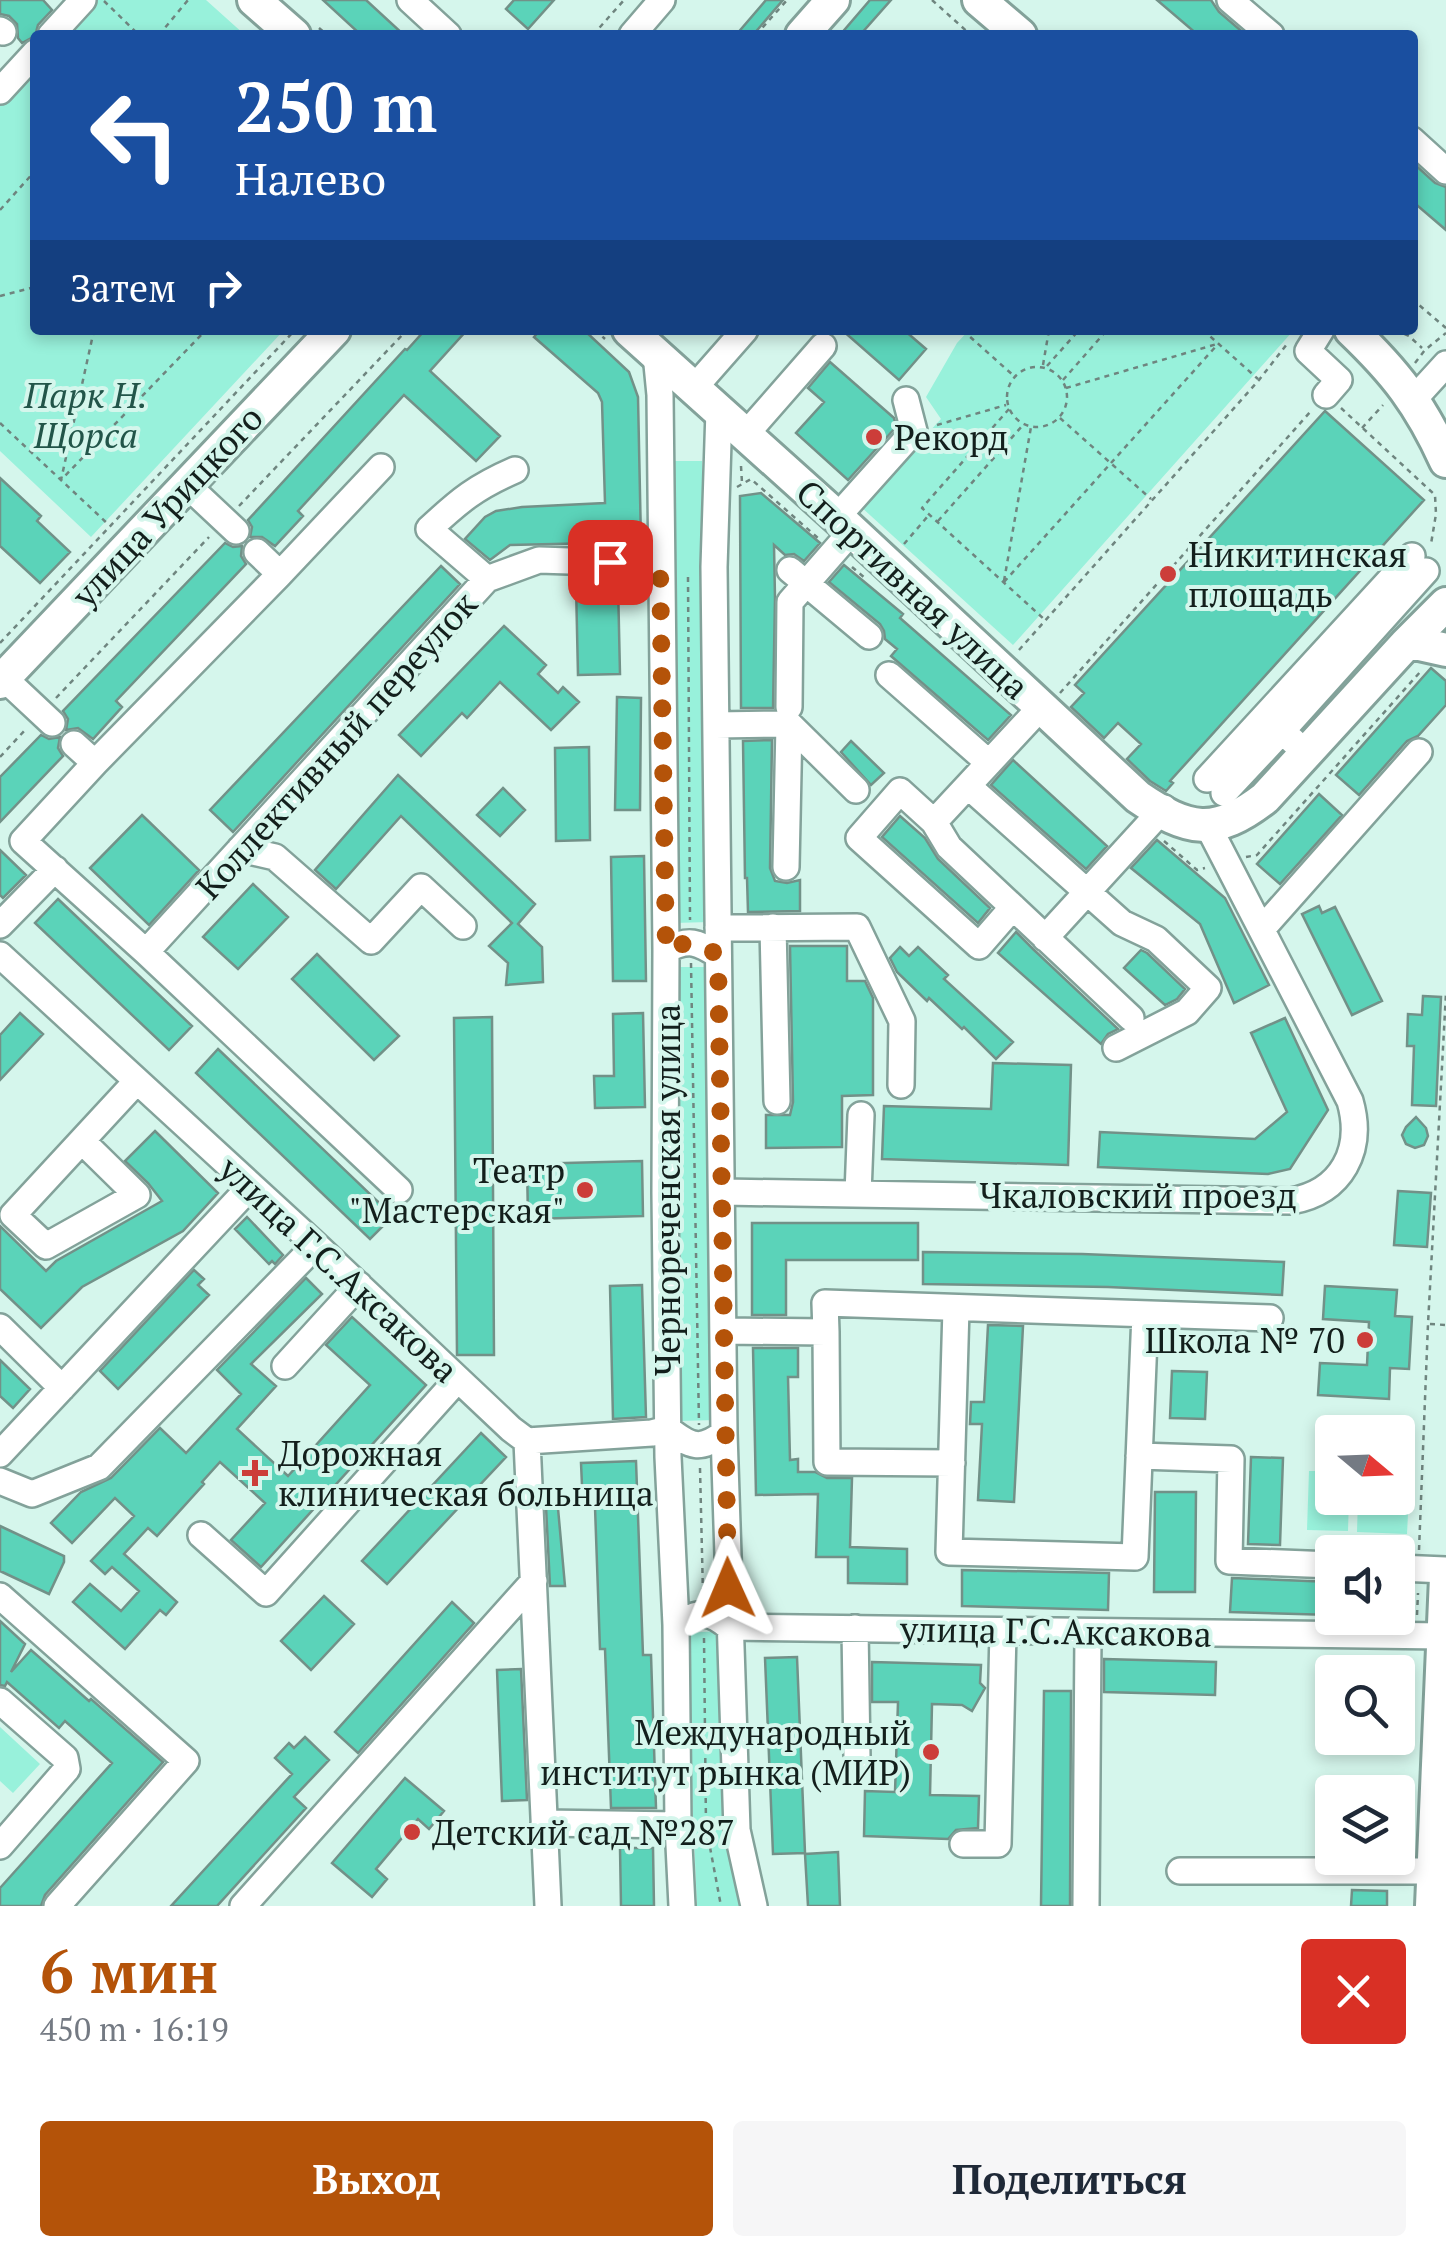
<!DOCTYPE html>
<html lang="ru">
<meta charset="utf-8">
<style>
:root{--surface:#fff;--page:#f6f6f7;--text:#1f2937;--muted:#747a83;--accent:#b45309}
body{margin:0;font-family:"PT Serif",serif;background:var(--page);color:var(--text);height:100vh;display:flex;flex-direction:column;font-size:38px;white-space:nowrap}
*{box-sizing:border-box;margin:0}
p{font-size:32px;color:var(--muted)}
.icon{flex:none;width:55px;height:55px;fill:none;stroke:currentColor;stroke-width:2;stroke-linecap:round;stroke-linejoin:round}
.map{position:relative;height:1906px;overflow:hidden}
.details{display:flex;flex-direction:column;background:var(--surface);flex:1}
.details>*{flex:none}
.banner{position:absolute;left:30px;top:30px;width:1388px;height:305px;border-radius:10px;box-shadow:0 5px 15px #0003;background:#1a4fa0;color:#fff;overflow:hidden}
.needle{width:65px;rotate:109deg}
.tools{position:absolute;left:1315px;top:1415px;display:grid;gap:20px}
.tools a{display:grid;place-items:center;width:100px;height:100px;border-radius:10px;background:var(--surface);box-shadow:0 5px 15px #0003;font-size:50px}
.pin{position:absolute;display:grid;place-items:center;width:85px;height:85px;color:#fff;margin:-42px;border-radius:20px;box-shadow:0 5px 15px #0006}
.me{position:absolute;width:110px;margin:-55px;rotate:359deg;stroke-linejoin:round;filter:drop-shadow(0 0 8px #0008)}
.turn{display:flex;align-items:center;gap:35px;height:210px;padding:0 40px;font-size:45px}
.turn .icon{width:130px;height:130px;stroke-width:2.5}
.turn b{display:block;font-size:70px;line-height:85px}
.then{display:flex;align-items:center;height:95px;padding:0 40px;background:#0003;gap:20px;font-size:38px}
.round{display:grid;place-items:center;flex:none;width:105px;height:105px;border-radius:10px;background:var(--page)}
.headline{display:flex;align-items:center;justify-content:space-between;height:170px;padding:0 40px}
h1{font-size:60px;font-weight:700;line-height:75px;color:var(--accent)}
.cta{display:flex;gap:20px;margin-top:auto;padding:20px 40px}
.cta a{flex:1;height:115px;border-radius:10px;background:var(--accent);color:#fff;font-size:40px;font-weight:700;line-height:115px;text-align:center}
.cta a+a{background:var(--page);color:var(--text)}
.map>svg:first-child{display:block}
.green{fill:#98f1db}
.building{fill:#5bd3b9;stroke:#729188;stroke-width:2.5}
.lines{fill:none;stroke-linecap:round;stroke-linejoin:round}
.minor-casing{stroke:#83a29a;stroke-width:30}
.major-casing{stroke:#83a29a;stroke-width:38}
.path{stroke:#6f857f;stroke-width:2.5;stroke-dasharray:5 5;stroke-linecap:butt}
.minor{stroke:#fff;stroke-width:25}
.major{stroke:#fff;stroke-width:32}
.route{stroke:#b45309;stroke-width:18;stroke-dasharray:0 32.4}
.poi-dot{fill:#cc3d39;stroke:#d5f6ec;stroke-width:4}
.labels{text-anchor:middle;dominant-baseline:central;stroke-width:8;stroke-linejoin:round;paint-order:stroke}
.park-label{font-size:35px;font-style:italic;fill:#225549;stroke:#d5f6ec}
.poi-label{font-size:35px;fill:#131f1c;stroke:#d5f6ec;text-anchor:start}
.street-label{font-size:35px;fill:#131f1c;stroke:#d5f6ec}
</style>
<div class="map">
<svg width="1446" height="1906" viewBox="0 0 1446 1906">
<rect width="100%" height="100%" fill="#d5f6ec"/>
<path class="green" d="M86 0H206L245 35H53Z
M35 54V330H284L91 537 0 451V92Z
M969 330H1291L1293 331 1013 645 860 506 941 419 926 397 957 343Z
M665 461H702L710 922 673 923Z
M677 967H711L715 1420 680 1421Z
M1398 1434H1412L1407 1534 1357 1532 1358 1498H1398Z
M1309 1471H1332V1498H1349L1348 1531 1307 1530Z
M720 1631 742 1906H697L685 1633Z
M0 1727 40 1764 13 1793 0 1781Z"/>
<path class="building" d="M0 0H43L52 10 38 25 35 36 22 43 18 38 17 24 9 16 0 14Z
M323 0H366L404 35H361Z
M514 0H554L528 29 506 9Z
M766 0H783L753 35H736Z
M870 0H891L860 35H840Z
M1157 0H1211L1219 12 1246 35H1198Z
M1412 162 1435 183 1446 187V230L1412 201Z
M425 330H467L430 371 500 436 476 461 404 395 298 511 303 516 275 546 262 537H250L252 527 248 520 405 349 407 350Z
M540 330H584L629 372 638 397 641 542 510 545 490 560 465 539 485 517 496 511 522 507 605 503 602 402 598 393 534 337Z
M842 330H904L926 349 899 380Z
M830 362 894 418 896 427 848 480 796 433 824 402 808 388Z
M1325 411 1424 500 1170 781 1173 783 1166 791 1150 781 1127 759 1141 744 1118 723 1104 738 1071 707 1084 693 1075 685Z
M0 478 41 516 37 521 70 552 40 583 0 546Z
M761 493 820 543 804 561 794 554 785 555 774 545 775 598 773 708H741L740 496Z
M225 543 233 547 242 546 241 556 246 564 116 701 122 707 93 739 78 728 66 730 68 719 63 711Z
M844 565 903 614 900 618 1011 715 988 740 891 656 897 649 885 639 884 631 880 624 829 582Z
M441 566 460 584 233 832 210 810Z
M618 584 620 674 578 675 576 585Z
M504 626 546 665 538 674 558 693 563 687 579 702 551 730 500 682 467 718 462 713 421 756 399 735Z
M1431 668 1446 681V705L1418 736 1407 741 1359 795 1336 775Z
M617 697 641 698 640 810H615Z
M41 735 49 739 60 737 58 748 63 756 0 822V777Z
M772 740 770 868 775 881 787 883 800 880V911L748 912 747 878H745L743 741Z
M851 741 884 773 871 785 841 752Z
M589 747 590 840 556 841 555 748Z
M1013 760 1107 846 1086 869 991 785Z
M398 775 535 904 518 924 542 947 543 982 506 985 508 963 489 946 512 923 401 816 336 889 315 870Z
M503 788 525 810 500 836 477 815Z
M1319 794 1342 815 1280 884 1257 864Z
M142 815 199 870 149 925 90 868Z
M900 816 925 838 938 859 990 908 978 923 882 837Z
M1157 840 1225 898 1269 985 1234 1003 1200 924 1131 868Z
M0 850 26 875 3 898 0 895Z
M644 856 646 981H613L611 857Z
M253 884 288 917 238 969 203 937Z
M58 899 192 1026 169 1050 35 923Z
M1319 906 1322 913 1335 907 1382 1001 1352 1015 1302 914Z
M1016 932 1033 949 1118 1029 1108 1034 1101 1044 998 953Z
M790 946H847V981H865L873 998V1095L842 1096V1147L766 1148V1115H790L793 1102Z
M900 947 909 956 918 947 948 975 944 979 1013 1042 996 1059 964 1027 962 1029 929 998 927 1001 897 972 890 958Z
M1141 950 1147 953 1185 989 1177 999 1165 1005 1124 968Z
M317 954 399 1036 374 1060 292 979Z
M1423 996 1441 997 1436 1106 1412 1105 1414 1046H1407L1408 1014 1422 1015Z
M20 1013 43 1034 0 1080V1035Z
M643 1013 645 1107 595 1108 594 1076H614L613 1014Z
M492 1017 494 1355H457L454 1018Z
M1285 1018 1328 1110 1290 1169 1268 1174 1098 1167 1100 1132 1255 1139 1287 1112 1251 1033Z
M218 1049 393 1216 370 1239 196 1073Z
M993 1063 1071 1065 1068 1165 882 1159 884 1106 991 1109Z
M1416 1117 1426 1128 1428 1136 1424 1145 1415 1148 1406 1144 1402 1135 1406 1127Z
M155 1131 218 1193 183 1231 82 1287 41 1328 0 1289V1226L46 1271 56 1261 162 1201 148 1183 125 1161Z
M642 1161 643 1216 528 1219 527 1164Z
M1398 1191 1431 1193 1427 1247 1394 1245Z
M247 1217 283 1255 275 1264 272 1261 269 1264 235 1229Z
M752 1223H918V1260H786V1315H752Z
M923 1252 1082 1254 1284 1262 1282 1295 1108 1287 923 1284Z
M194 1270 204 1279 198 1285 209 1295 118 1389 100 1371Z
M306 1278 322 1294 251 1364 276 1386 237 1429 288 1476 370 1385 326 1345 352 1317 426 1385 261 1567 231 1540 265 1503 220 1462 202 1482 204 1484 157 1536 148 1528 124 1554 177 1602 166 1615 160 1610 125 1649 73 1602 90 1584 121 1611 139 1591 112 1567 105 1574 91 1561 134 1516 115 1498 72 1543 51 1523 81 1492 111 1478 160 1428 186 1453 241 1394 217 1370Z
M642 1285 646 1417 613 1419 610 1286Z
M1325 1286 1397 1290 1395 1316 1412 1317 1409 1369 1390 1368 1389 1399 1318 1395 1320 1363 1367 1365 1369 1322 1323 1319Z
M988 1325 1023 1326 1014 1502 978 1500 982 1424H970L971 1402H984Z
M753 1348H798V1377H788L790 1460 798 1459V1472H815L827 1478H852L850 1547 907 1549V1584L848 1583V1557H816L818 1494 756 1495Z
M0 1360 30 1389 13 1408 0 1396Z
M1172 1371 1207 1372 1205 1419 1170 1418Z
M481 1433 506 1457 387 1584 362 1561Z
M1251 1457 1283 1458 1280 1545 1248 1544Z
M636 1461 643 1655H651L656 1808H611L605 1649H600L595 1507 583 1508 581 1463Z
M556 1486 565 1586H550L545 1487Z
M1155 1492H1196L1195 1592H1154Z
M0 1526 64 1556V1562L49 1594 0 1571Z
M962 1570 1109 1573 1108 1610 962 1606Z
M1232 1578 1332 1582V1615L1230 1612Z
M324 1596 354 1624 311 1670 281 1641Z
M452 1602 474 1623 358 1753 335 1732Z
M0 1621 25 1644 11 1672 31 1650 89 1701 91 1699 163 1762 45 1895 41 1906H0V1888L112 1763 65 1721 59 1728 7 1682 5 1686 0 1685Z
M797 1657 805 1853 773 1854 765 1658Z
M1104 1659 1216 1662 1215 1695 1104 1692Z
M872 1662 981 1665 980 1683 985 1688 972 1711 962 1705 932 1704 930 1795 979 1796 978 1828 956 1830 948 1839 864 1836 865 1791 895 1792 898 1702H872Z
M521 1669 527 1800 502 1801 497 1670Z
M1044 1691H1071L1070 1906H1041Z
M305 1737 329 1760 294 1797 306 1808 217 1906H171L292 1774 275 1758 289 1743 294 1748Z
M405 1778 444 1811 429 1829 418 1819 376 1869 387 1879 372 1897 332 1863Z
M620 1848H653L654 1906H621Z
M838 1852 840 1906H808L805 1854Z
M1352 1890 1387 1891V1906H1351Z"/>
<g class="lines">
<defs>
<path id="minor" d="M410 0 448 35
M1230 0 1271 35
M0 30 3 32
M51 35 83 0
M632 35 662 0
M0 91 35 53
M1412 140 1446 171
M1321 330 1308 351 1339 380 1326 395
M656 354 660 395 666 950 665 1193 668 1457 676 1625 678 1825 682 1906
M694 388 745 330
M1414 399 1446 364
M719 410 714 567 724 1433 737 1830 754 1906
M746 434 823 346
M187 485 236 531
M837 517 914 431 906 400
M790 570 869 636
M280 574 381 467
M487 579 429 529C460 500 476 487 515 470
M889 675 989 763
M4 678 52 723
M789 707 790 602 852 531
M716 725 789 724 856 790
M74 744 95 763 280 574 257 552
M1306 753 1282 731 1426 571
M95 763 23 841 146 952 399 1190
M1207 779 1412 556
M968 786 1122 923 1156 939 1208 988 1187 1012 1116 1048
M1224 793 1282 731 1271 720
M934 822 1041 707
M240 849 275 857 371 941 421 887 463 926
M786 867 789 724
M1013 907 979 946 859 838 900 791 934 822 949 847 1131 1018
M0 925 55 869
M773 927 777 1101
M718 928 857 927 902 1021 901 1085
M1262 929 1419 752
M1045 938 1164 808
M666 950C689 938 698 942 718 955
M146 952 487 579 539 560 660 564
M0 955 316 1245 511 1429 527 1441 652 1433 668 1429
M82 1141 137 1195 46 1246 13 1215 136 1082
M723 1192 1291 1201C1342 1192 1364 1150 1350 1101L1208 826
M858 1194 861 1115
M956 1308 949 1552 1135 1557 1145 1314
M0 1327 62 1388
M724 1331 826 1332 825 1303 1270 1318
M826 1332 827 1462 952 1463
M285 1366 359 1285
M668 1429C691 1447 700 1451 724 1433
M527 1441 548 1906
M0 1454 250 1187
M1139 1456 1231 1459 1229 1561 1332 1565
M0 1481 32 1494 99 1467 316 1245
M201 1535 266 1593 458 1379
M1398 1568 1446 1570
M0 1596 186 1761 57 1906
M676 1625C700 1611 708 1610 729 1627L1443 1636
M855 1628 857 1758
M0 1701 65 1758 67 1769 0 1846
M544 1823 678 1825
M963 1844H998L1003 1631
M1180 1871H1434
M243 1906 534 1581
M1086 1906 1088 1632"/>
<path id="major" d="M254 0 294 35
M979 0 1020 35
M802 35 833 0
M629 330 837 517 1138 797C1188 831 1215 837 1265 798L1406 644 1446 604
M1351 330C1396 373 1420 404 1446 461
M1406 644H1419L1446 650
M0 682 334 330
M1432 1906 1446 1577"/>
</defs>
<use href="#minor" class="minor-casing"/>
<use href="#major" class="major-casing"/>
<path class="path" d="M932 0 971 35
M104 1 139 35
M319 28 327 35
M159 35 188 0
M593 35 624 0
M756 35 787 0
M0 210 35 171
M0 296 35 287
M1412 299 1446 328
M94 330 61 480 109 525
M595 330 605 339
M973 330 968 335 1014 376
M1203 330 1258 379
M1395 330 1409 336 1422 348
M1415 363 1425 350 1446 333
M1043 365 1049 330
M1047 366 1079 330
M1007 397a30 30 0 1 1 60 0a30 30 0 1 1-60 0Z
M1063 380 1107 330
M1066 388 1217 344
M1341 408 1435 495 1436 514 1431 544
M1009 409 922 508 1045 620
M1060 418 1151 499
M0 423 61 480 206 330
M937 425 1006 405
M1362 428 1383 405
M741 466 742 483
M737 487 751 479 819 539
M239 506 407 330
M938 521 1023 425
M904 544 928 516
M852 567 865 578
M688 577 690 920
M1004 581 1031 427
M1004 582 1218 344
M0 643 295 330
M1019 650 1259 380 1287 344
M1060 693 1311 411
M56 698 209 537
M0 757 26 729
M1164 841 1197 870 1205 868
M1246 857 1257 855 1421 671
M691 963 699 1425
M1430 1324 1446 1325
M700 1468 703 1595
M1419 1550 1428 1324 1446 993
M1417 1615 1418 1593
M704 1638 706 1826 721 1906"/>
<use href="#minor" class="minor"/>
<use href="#major" class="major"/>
</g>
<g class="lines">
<path class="route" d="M610 562 660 564 666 950C687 939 699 943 718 955L728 1588"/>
</g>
<g class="poi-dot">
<circle cx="874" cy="437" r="10"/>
<circle cx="1168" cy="574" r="10"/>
<circle cx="585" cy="1190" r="10"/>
<circle cx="1365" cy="1340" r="10"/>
<path d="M250 1458h10v10h10v10h-10v10h-10v-10h-10v-10h10z"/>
<circle cx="931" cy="1752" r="10"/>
<circle cx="412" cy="1832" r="10"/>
</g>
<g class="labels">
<g class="park-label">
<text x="86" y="395">Парк Н.<tspan x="86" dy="40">Щорса</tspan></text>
</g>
<g class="poi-label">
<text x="894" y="437">Рекорд</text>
<text x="1188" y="554">Никитинская<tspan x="1188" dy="40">площадь</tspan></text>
<text x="565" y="1170" text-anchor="end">Театр<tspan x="565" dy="40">"Мастерская"</tspan></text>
<text x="1345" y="1340" text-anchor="end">Школа № 70</text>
<text x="278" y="1453">Дорожная<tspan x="278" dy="40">клиническая больница</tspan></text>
<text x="911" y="1732" text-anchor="end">Международный<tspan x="911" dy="40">институт рынка (МИР)</tspan></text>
<text x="432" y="1832">Детский сад №287</text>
</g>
<g class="street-label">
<text transform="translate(167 506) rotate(-47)">улица Урицкого</text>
<text transform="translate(913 589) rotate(43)">Спортивная улица</text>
<text transform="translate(336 745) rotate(-48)">Коллективный переулок</text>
<text transform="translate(667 1190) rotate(-90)">Чернореченская улица</text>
<text x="1138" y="1195">Чкаловский проезд</text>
<text transform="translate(339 1269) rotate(43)">улица Г.С.Аксакова</text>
<text transform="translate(1056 1631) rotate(1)">улица Г.С.Аксакова</text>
</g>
</g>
</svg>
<div class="tools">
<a><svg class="needle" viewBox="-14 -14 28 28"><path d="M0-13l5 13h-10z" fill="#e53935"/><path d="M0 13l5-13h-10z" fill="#747a83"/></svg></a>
<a><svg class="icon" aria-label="sound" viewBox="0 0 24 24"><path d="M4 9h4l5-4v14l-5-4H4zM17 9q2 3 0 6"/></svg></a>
<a><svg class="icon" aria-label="search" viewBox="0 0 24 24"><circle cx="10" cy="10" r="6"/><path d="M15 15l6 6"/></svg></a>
<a><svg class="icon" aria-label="layers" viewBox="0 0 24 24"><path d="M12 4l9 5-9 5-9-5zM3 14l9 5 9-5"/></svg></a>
</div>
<div class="pin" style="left:610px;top:562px;background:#d93025"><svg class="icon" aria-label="arrive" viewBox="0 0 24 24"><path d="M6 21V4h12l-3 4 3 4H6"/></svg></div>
<svg class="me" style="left:728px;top:1588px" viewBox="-20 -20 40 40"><path d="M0-17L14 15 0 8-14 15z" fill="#b45309" stroke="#fff" stroke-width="4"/></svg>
<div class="banner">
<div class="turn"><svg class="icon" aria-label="left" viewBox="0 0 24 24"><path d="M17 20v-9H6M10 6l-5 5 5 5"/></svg><div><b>250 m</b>Налево</div></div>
<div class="then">Затем<svg class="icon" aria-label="right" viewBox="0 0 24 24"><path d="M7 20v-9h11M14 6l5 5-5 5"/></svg></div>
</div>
</div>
<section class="details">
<div class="headline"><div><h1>6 мин</h1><p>450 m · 16:19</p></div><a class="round" style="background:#d93025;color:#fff"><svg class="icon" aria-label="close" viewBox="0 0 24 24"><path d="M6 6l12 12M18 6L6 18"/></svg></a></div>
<div class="cta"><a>Выход</a><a>Поделиться</a></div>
</section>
